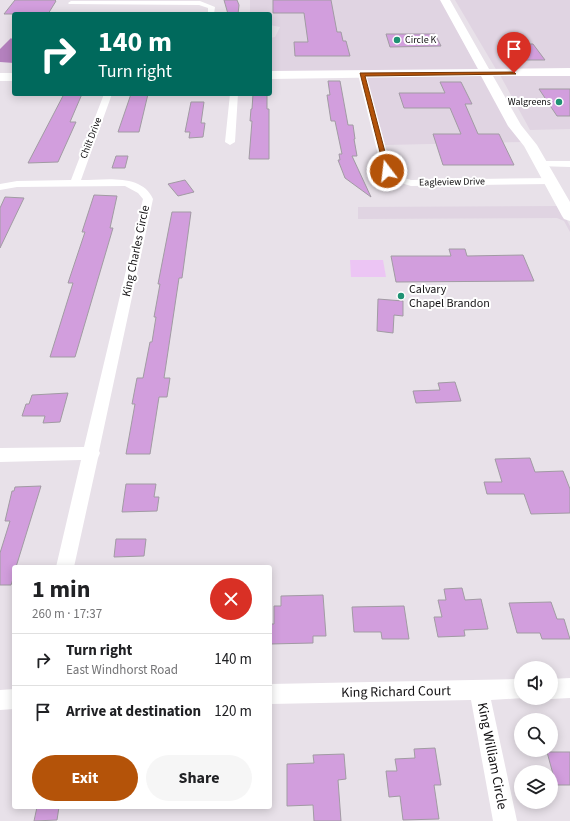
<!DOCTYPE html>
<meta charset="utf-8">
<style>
:root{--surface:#fff;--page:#f6f6f6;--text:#202124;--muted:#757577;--line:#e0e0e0;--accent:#b45309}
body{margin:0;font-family:"Source Sans 3",sans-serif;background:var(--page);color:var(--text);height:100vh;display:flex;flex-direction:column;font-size:15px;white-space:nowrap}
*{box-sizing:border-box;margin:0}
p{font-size:13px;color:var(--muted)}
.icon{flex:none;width:22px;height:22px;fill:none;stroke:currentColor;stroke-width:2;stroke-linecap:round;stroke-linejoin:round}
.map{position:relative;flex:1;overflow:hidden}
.sheet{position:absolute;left:12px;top:565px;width:260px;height:244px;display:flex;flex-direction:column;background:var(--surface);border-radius:4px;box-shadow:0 2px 10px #0003}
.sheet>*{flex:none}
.hud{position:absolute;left:12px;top:12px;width:260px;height:84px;border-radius:4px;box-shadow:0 2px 10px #0003;background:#00695c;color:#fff;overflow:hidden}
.controls{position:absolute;left:514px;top:661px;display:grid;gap:8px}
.controls a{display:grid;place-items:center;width:44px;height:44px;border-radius:50%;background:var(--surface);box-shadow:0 2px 10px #0003;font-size:20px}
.pin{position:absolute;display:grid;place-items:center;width:34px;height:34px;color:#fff;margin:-41px -17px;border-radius:50% 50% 50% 0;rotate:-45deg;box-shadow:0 0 4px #0007}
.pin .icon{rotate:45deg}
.me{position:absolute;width:44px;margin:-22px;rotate:345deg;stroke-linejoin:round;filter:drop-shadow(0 0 3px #0008)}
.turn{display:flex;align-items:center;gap:14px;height:84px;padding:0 20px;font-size:18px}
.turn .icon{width:52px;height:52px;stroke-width:2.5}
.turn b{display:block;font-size:28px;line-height:34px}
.round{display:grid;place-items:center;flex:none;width:42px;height:42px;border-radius:21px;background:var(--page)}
.head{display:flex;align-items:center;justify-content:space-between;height:68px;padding:0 20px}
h1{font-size:24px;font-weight:700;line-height:30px}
.action{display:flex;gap:8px;margin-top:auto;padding:8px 20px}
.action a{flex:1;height:46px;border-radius:24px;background:var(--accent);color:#fff;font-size:16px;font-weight:700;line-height:46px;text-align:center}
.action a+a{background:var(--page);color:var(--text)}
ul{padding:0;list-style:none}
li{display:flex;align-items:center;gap:12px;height:52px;padding:0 20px;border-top:1px solid var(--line)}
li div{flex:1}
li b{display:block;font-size:15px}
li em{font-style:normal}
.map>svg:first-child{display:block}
.built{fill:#e0d4e2}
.green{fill:#ecc5f4}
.water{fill:#b481be}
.building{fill:#d29edd;stroke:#a19ba3}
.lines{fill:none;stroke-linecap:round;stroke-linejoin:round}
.street{fill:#fff;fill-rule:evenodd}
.secondary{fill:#fff;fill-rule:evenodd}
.route{fill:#b45309;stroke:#753606}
.poi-dot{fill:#1f9274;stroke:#fff;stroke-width:1.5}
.labels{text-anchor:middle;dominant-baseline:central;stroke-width:4;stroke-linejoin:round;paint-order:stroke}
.far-poi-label{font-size:10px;fill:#131113;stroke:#fff;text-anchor:start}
.far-street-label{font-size:10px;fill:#131113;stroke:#fff}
.street-label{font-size:12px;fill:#131113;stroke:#fff}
.poi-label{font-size:12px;fill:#131113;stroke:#fff;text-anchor:start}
.near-street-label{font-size:14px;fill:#131113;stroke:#fff}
</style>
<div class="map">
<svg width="570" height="821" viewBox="0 0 570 821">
<rect width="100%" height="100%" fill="#e8e1e9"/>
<path class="built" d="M250 0H441L479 71 270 73V38L275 37 280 27 270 25V14H250Z
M455 0H570V70L497 71Z
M482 75 523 142 385 145 367 76Z
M500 75H570V129L530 130Z
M559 206 570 226V232L564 221 557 218 358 219V207Z"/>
<path class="green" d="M350 260H383L386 277H351Z"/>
<path class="water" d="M11 38 14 41V63L0 62V49Z"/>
<path class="building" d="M15 0H55L56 1 48 14H4Z
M224 0H237L239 5 238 14H228Z
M273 0H331L337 32H341L343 41H346L350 56H295L294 42H308L304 13H273Z
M386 34H435L441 46 390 47Z
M509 44H533L545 60H520Z
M328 81H340L348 125H353L355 139H354L357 156H352L371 197 345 178 338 160H340L339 154H342L335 121H331L327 95H330Z
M440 82H461L472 104H465L478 134H499L514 165H443L433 134H461L450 108H404L399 93H445Z
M539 89H570V116H557Z
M64 94H82L70 122H76L58 162 28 163Z
M131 94H148L139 132H118Z
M253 94H267V109H269V159H249L252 121H250L251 109H252Z
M191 102H204L201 123H205L203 137 189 138 190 132H185Z
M116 156H128L125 168H112Z
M185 180 194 192 178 196 168 184Z
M94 195 117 196 110 228H113L75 357H50L73 283H68L85 232H82Z
M5 197 24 198 0 248V208Z
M172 212H191L182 278H179L164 378H170L167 397H159L150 454H126L135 404H132L137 378H143L150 342H152L156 317H154L160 284H158Z
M449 249H465L467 256 523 255 534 281 396 282 391 256H451Z
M378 299 403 301V316L394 315 393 333 377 331Z
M455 382 461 401 416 403 413 391 440 390 438 383Z
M68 393 60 422 43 423 45 416H22L26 404H29L32 395Z
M530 458 535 472 563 471 570 489V513L531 514 524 494H487L484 482H502L495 459Z
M126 484H156L154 497H159L157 511 122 512Z
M41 486 16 567H14V576L11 585H0V553L10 521H5L12 491H14L15 487Z
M116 539H146L144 556 114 557Z
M462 588 465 600 481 599 488 629 464 630 465 636 438 637 434 617H442L438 600H446L444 589Z
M323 595 326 636H313V643L270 644V624H274V606H281V596Z
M551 602 557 619H564L570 639H542L540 633H517L509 603Z
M404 606 409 639H382L381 632H354L352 607Z
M435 748 441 785H434L439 819 403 820 400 796 389 797 386 771H397L395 759 415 758 414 749Z
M547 752H570V785H556Z
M344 754 346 779 338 780 341 821H314L313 805 287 806V764L314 763 313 755Z
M37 807H59L57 820 34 821Z"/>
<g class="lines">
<path class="street" d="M71 1H200L215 7 214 14H208V8L199 5 69 4 68 3Z
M359 72H362L366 74 392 171 398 176 411 180 550 178 555 181 550 184 411 186 391 180 382 171 358 74Z
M104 94H112L81 180C104 180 142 173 153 199L99 451 100 453 98 458 74 567H56L81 460 0 462V448L84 447 143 199 138 193 125 186 17 187 0 190V184L17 181 71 180Z
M230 94H238L235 142 230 145 225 142Z
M541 161H570V167L537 166 536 164 537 162Z
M570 678V698L551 699 548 698H551V679Z
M521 679V698H524L491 700 517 821H493L471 700 270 704V684Z
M14 689V709L0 710V690Z"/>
<path class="secondary" d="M440 0H450L489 69 570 68V76H493L521 125 537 145 570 202V221L564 219 562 216 524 146 508 126 481 76 270 79V71L478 69Z
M0 73H14V81H0Z"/>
</g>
<path class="route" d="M514 72 516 74 365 76 390 171 385 172 360 73Z"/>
<g class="poi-dot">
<circle cx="397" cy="40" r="4"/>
<circle cx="559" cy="102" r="4"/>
<circle cx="401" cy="296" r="4"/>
</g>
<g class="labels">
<g class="far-poi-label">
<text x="405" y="40">Circle K</text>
<text x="551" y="102" text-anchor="end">Walgreens</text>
</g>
<g class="far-street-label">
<text transform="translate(91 138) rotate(-69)">Chilt Drive</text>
<text transform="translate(452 182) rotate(-1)">Eagleview Drive</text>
</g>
<g class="street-label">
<text transform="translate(136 251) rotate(-78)">King Charles Circle</text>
</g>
<g class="poi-label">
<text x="409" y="289">Calvary<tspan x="409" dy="14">Chapel Brandon</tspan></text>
</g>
<g class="near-street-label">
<text transform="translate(396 692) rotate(-1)">King Richard Court</text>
<text transform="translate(492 756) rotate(79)">King William Circle</text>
</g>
</g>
</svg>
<div class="controls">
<a><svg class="icon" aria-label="sound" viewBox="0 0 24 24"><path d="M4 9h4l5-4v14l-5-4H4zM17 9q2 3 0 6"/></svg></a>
<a><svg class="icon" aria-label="search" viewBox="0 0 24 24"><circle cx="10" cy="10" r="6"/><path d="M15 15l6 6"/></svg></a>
<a><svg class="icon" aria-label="layers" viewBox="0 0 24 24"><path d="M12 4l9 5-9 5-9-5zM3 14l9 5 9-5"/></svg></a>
</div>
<div class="pin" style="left:514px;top:73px;background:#d93025"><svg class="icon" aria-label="arrive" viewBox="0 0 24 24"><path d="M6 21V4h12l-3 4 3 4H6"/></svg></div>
<svg class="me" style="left:387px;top:171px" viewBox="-20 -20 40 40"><circle r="17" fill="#b45309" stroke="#fff" stroke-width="3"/><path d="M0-11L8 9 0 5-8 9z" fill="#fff"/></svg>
<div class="hud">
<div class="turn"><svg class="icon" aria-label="right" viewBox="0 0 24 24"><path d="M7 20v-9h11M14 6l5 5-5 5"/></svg><div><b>140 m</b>Turn right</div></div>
</div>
<section class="sheet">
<div class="head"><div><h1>1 min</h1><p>260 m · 17:37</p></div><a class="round" style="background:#d93025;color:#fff"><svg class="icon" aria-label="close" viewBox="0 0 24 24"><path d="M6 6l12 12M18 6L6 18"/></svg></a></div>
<ul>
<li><svg class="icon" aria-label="right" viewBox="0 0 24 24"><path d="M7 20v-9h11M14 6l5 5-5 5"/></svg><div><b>Turn right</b><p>East Windhorst Road</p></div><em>140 m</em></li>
<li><svg class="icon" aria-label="arrive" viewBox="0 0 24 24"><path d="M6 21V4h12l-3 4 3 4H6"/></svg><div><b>Arrive at destination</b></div><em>120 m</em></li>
</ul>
<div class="action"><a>Exit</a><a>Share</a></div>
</section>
</div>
